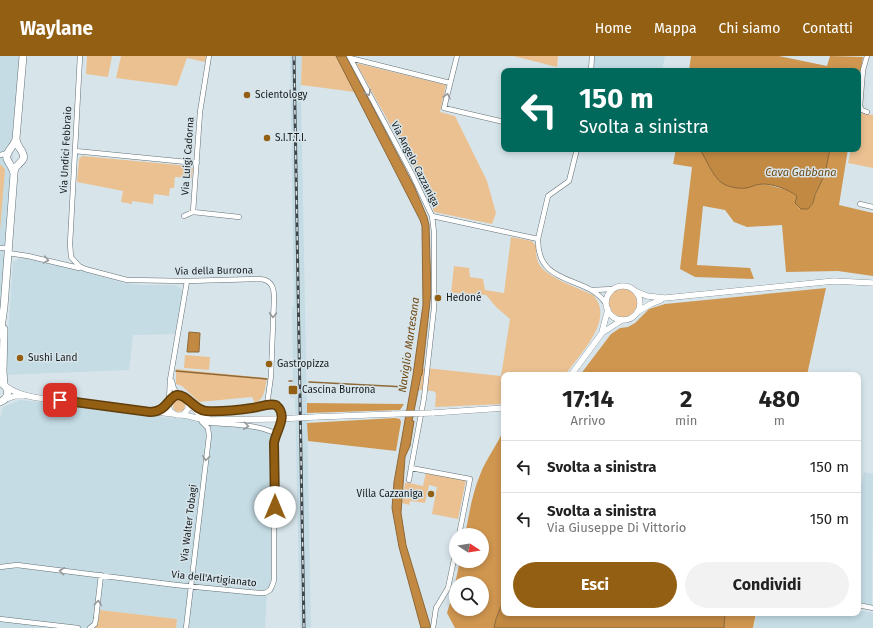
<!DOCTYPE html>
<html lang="it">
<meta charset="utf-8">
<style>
:root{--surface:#fff;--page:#f2f2f2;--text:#222;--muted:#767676;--line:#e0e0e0;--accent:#935f13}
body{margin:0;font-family:"Fira Sans",sans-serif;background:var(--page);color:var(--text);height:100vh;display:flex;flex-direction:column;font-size:15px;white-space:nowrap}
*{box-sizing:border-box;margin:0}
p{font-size:13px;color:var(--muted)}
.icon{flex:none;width:22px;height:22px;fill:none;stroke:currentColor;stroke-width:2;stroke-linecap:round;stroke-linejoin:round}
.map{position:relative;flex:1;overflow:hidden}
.side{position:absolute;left:501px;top:316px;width:360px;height:244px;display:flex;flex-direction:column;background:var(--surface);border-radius:8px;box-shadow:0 2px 6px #0003}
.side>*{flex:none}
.hud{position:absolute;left:501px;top:12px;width:360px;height:84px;border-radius:8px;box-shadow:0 2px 6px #0003;background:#00695c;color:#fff;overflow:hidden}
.needle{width:26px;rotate:102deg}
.tools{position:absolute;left:449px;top:472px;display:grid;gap:8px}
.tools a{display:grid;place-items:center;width:40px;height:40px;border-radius:50%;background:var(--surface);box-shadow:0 2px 6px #0003;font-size:20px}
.pin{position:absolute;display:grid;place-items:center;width:34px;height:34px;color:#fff;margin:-17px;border-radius:8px;box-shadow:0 2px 6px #0006}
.me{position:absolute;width:44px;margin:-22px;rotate:0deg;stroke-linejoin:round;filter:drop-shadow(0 0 3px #0008)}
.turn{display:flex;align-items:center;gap:14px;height:84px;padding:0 12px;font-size:18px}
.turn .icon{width:52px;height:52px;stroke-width:2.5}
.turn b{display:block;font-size:28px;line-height:34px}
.eta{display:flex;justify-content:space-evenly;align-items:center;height:68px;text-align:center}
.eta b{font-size:24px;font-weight:700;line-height:28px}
.primary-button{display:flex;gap:8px;margin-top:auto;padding:8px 12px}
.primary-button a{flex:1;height:46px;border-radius:24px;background:var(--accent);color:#fff;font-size:16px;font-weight:700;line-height:46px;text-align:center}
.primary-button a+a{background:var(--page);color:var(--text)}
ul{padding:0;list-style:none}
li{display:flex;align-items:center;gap:12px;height:52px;padding:0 12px;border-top:1px solid var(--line)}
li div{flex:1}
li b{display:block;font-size:15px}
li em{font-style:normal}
header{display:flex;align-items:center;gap:24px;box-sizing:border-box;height:56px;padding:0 20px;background:var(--accent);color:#fff}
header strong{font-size:19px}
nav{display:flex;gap:22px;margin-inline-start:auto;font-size:14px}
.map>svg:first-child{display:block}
.built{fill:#c5dce5}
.green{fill:#ebc191}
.forest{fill:#cf9650;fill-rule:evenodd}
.water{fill:#c28943;stroke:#8e6837}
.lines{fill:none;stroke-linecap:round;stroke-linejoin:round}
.stream{stroke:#8e6837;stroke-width:1.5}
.minor-casing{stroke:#637075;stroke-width:5.5}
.tertiary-casing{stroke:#637075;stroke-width:6}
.primary-casing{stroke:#637075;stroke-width:8}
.minor{stroke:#fff;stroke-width:4.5}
.tertiary{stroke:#fff;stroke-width:5.5}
.primary{stroke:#fff;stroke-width:7}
.rail-casing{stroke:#3f4649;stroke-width:3}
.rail{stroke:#d7e5eb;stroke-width:1.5;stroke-dasharray:4.5;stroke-linecap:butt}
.tertiary-bridge-casing{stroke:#637075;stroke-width:6;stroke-linecap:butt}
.tertiary-bridge{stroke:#fff;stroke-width:5.5}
.oneway{stroke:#969899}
.route-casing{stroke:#603e0c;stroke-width:10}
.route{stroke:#935f13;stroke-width:7}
.poi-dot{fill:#935f13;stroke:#d7e5eb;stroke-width:1.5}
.labels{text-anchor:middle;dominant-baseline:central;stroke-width:3;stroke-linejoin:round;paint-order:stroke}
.poi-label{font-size:10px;fill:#151a1c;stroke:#d7e5eb;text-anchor:start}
.street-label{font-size:10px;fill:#151a1c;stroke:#d7e5eb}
.water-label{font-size:11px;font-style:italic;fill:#714a15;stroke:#d7e5eb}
</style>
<header>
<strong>Waylane</strong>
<nav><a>Home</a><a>Mappa</a><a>Chi siamo</a><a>Contatti</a></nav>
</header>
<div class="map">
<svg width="873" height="572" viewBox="0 0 873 572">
<rect width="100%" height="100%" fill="#d7e5eb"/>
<path class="built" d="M0 0H21L0 262Z
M290 0H302L301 29 305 253 311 572H300L295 342 290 341V327H293L292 251H294Z
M593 0H665L662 15H592Z
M23 201 80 214 123 227 141 229H175L180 232 183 235 175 278 133 279 129 314 5 319 13 206Z
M20 344 150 358 167 362 183 360 271 374 277 384 276 525 272 535 267 538 265 572H176L177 563 100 554 98 566 95 572H0V362L3 351Z
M864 416 873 418 872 550 858 546V444Z
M858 554 873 557V572H754L757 557H858Z"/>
<path class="green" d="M87 0H112L108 21 86 18Z
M121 0H206L205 6 187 2 177 30 116 22Z
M302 0H336L355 36 301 29Z
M513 0H558L557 11Z
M356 7 446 29 440 56 455 60 487 125 496 157 492 168 434 156 426 133Z
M859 57 873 59V112L848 107 851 93H858Z
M82 100 189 110 193 113 192 122 175 121 174 132H170L169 140 154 138 153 148 132 145V148L121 146 123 135 77 126 79 103Z
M0 108 5 113 0 176Z
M511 181 532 185 536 190C536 196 536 202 539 208 547 222 579 232 593 239 616 263 579 299 565 319H504V348L435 351 436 337 433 335 419 334 423 313 426 312 501 320 510 263 496 251 486 239 451 237 454 210 469 212 470 221 483 223 485 234 504 237Z
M609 247a14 14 0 1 1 28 0a14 14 0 1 1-28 0Z
M185 299 210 301 209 314 184 312Z
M176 313 267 322C265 332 265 343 255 347L252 341 199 346 182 330 176 328Z
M173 350a6 6 0 1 1 12 0a6 6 0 1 1-12 0Z
M426 416 466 424 458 463 432 458 437 431 429 429 425 447 410 445 409 449 402 447 405 427H410L423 430Z
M100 554 177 563 176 572H95L98 566Z"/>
<path class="forest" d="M691 0H779L827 10 830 0 863 1 858 33V15H689Z
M676 93H700L709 108 712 116 753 130 760 128 768 129 783 133 791 135 797 140 795 147 800 153H808L813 147 815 140 825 118 830 93H848L839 149 873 157V220L838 215 786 216 782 169 747 171 734 166 725 154 703 150 697 209 750 212 754 223 695 221 680 213 692 111 673 108Z
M826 232 807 319H580L611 278 620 272 628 271 635 267 649 253 665 248Z
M307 347 404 348 400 354 307 357Z
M395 362 400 363 401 366 396 395 308 385 307 367Z
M504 372V543L496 563 494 572H455L447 557 453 537 460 505H482V479H465C469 459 472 438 480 419 486 402 498 389 504 372ZM456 527H482V553H456Z
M725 557H756L753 572H724Z"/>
<path class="water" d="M336 0H346L414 130 427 161 429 169 431 236 422 319 421 320 412 365H414L410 390 405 401 401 457 406 489 431 572H421L399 491 392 452 394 426 413 319 423 249 422 170 420 164Z
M700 93H830L825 118 815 139 813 147 808 153H801L795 147 797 140C788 133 773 128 762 128 756 128 752 131 746 132 739 133 728 131 722 127 713 121 706 103 700 93Z
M189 276 200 277 199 296H187Z
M504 511V557H725L724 572H494L496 563 504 543Z"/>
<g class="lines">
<path class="stream" d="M176 315 267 323
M289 325H292
M309 326 406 331"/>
<defs>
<path id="minor" d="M80 0 70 188 71 201 79 210 85 213 127 224 187 225 260 223C272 224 274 232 274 242L271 320 267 349
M349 0 412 118 432 160 434 176V252L424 342 411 412 470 423 459 479
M457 0 444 52 504 66
M350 2 450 27
M591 15 592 0
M867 56 862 54 860 50 863 14 867 0
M75 95 197 107
M0 99 7 97
M860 148 873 151
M193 156 200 56 209 0
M193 156 239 161
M184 160 193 156
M432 160 538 183 548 140 569 125 577 93
M538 183C537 232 588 218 606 248
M0 192H8
M8 197 28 200 79 212
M592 234 614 233
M172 325 174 333 179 339
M169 345 170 324 187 225
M203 366C224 369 258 367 276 378
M409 424 411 412
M0 511 17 509 176 529 259 537H265L270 534 272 530 274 524V387C276 374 288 362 277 349L272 348 251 352 208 355 202 354 194 350
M858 549 873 552
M0 563 78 572
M90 572 95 568 96 562 101 519
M186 572 209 380 208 372 202 366
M433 572 436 552 448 532 456 494"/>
<path id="tertiary" d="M606 247a17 17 0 1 1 34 0a17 17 0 1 1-34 0Z
M635 235 647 240 665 242 834 225 873 227
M637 256 651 248 661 244
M602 276 608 253
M571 319 602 277 622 264
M7 331C24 343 49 343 69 345 103 350 138 354 173 358
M6 343 15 340H23
M189 348 199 358 208 362
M154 356 160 354 169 347
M432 357 504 352
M183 359 188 353V345L183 340H175L170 344 168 350 170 355 176 359H184L205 364 278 363
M315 361 394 358"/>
<path id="primary" d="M14 117C12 110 9 108 7 103 5 96 14 91 16 83
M4 273 3 315 4 329
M0 279 4 251 14 118C14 115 15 111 18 109 21 105 25 104 23 98 21 91 17 92 16 83L23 0
M0 346C10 342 10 332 1 327"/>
</defs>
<use href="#minor" class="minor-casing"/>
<use href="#tertiary" class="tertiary-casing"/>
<use href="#primary" class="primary-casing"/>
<use href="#minor" class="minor"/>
<use href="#tertiary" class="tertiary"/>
<use href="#primary" class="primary"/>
<defs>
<path id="rail" d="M294 0 304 572"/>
</defs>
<use href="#rail" class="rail-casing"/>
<use href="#rail" class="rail"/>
<defs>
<path id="tertiary-bridge" d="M394 358 432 357
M278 363 315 361"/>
</defs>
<use href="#tertiary-bridge" class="tertiary-bridge-casing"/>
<use href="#tertiary-bridge" class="tertiary-bridge"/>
</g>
<defs><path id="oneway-chevron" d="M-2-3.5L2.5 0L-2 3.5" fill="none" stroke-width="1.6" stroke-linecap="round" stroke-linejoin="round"/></defs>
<g class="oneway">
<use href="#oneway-chevron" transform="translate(368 37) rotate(62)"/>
<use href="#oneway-chevron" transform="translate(447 40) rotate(-76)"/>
<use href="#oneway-chevron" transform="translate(46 204) rotate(12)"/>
<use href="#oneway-chevron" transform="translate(273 259) rotate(91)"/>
<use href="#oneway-chevron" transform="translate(246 370) rotate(7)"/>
<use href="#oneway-chevron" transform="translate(206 402) rotate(97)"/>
<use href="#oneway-chevron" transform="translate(62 515) rotate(-174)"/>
<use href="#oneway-chevron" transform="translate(98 547) rotate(-84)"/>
</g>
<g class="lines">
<defs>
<path id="route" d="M60 344 150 356C167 356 168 341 177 339 187 338 194 354 206 355 221 356 238 354 252 352 260 351 268 347 276 349 289 360 276 374 274 387L275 451"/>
</defs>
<use href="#route" class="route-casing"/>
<use href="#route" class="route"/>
</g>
<g class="poi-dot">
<circle cx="247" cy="39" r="4"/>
<circle cx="267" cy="82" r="4"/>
<circle cx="438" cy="242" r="4"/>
<circle cx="20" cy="302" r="4"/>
<circle cx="269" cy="308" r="4"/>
<rect x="288" y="329" width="10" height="10" rx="2"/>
<circle cx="431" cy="438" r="4"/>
</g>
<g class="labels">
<g class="poi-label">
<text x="255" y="39">Scientology</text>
<text x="275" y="82">S.I.T.T.I.</text>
<text x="446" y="242">Hedoné</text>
<text x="28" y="302">Sushi Land</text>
<text x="277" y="308">Gastropizza</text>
<text x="302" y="334">Cascina Burrona</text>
<text x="423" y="438" text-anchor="end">Villa Cazzaniga</text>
</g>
<g class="street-label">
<text transform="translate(66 94) rotate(-87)">Via Undici Febbraio</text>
<text transform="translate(188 100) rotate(-86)">Via Luigi Cadorna</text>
<text transform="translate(415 108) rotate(63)">Via Angelo Cazzaniga</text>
<text transform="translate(214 215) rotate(-1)">Via della Burrona</text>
<text transform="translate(189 467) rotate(-83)">Via Walter Tobagi</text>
<text transform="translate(214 523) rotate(6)">Via dell'Artigianato</text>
</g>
<g class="water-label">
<text x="801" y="116">Cava Gabbana</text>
<text transform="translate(409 289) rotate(-82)">Naviglio Martesana</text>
</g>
</g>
</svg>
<div class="tools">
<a><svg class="needle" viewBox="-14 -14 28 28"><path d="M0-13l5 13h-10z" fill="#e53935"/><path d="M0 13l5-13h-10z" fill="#767676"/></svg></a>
<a><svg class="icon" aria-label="search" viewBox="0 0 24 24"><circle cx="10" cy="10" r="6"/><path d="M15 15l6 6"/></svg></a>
</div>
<div class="pin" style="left:60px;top:344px;background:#d93025"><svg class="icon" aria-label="arrive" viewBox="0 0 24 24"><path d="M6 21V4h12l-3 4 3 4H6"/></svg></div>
<svg class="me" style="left:275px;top:451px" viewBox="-20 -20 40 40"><circle r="19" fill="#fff"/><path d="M0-13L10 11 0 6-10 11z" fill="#935f13"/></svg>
<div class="hud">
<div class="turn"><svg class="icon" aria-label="left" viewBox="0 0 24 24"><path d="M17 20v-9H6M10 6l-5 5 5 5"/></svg><div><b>150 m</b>Svolta a sinistra</div></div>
</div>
<section class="side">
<div class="eta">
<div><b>17:14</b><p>Arrivo</p></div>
<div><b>2</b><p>min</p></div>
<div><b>480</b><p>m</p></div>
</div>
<ul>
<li><svg class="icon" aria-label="left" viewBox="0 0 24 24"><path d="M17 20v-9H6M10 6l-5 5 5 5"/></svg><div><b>Svolta a sinistra</b></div><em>150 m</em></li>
<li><svg class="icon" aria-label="left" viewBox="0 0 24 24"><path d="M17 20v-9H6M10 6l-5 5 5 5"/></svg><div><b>Svolta a sinistra</b><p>Via Giuseppe Di Vittorio</p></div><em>150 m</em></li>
</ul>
<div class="primary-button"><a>Esci</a><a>Condividi</a></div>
</section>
</div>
